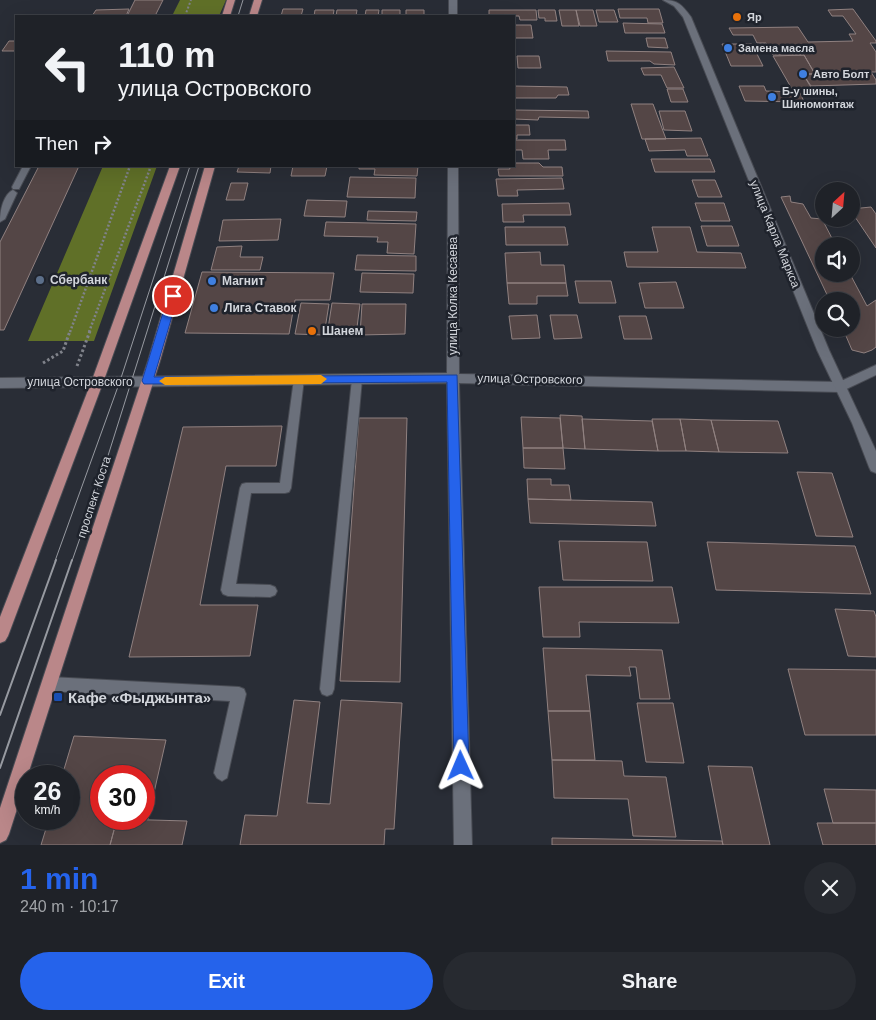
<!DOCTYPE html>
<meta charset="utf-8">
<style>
:root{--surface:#1f2228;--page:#272a30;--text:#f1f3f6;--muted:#a1a4a8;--line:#3c3f45;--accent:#2563eb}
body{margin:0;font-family:Helvetica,sans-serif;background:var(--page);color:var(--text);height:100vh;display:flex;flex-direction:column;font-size:19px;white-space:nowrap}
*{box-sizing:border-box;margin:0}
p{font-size:16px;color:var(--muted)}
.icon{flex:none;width:28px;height:28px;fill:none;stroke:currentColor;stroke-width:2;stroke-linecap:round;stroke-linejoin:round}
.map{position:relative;height:845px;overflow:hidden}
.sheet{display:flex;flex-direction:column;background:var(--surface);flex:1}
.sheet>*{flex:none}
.banner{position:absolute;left:15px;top:15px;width:500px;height:152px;border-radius:0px;box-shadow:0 5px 20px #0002,0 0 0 1px var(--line);background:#1f2228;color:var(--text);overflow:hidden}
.needle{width:32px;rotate:26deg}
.controls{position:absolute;left:815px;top:182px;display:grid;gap:10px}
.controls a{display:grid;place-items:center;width:45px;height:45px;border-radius:50%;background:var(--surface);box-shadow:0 5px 20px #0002,0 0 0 1px var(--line);font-size:25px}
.speed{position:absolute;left:15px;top:765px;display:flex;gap:10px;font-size:25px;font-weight:700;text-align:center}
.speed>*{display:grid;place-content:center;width:65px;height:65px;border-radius:50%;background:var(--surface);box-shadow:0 5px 20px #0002,0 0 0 1px var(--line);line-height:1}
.speed small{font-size:12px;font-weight:400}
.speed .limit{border:8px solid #d22;background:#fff;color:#111}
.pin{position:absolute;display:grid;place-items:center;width:42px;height:42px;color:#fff;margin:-21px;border:2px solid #fff;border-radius:50%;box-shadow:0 1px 5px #0007}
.me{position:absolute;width:55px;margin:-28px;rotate:359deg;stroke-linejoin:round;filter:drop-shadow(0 0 4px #0008)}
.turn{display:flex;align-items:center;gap:18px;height:105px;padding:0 20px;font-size:22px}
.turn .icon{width:65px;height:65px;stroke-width:2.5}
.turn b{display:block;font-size:35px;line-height:42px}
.then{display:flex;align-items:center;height:48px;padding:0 20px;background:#0003;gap:10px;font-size:19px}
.round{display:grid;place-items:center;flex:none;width:52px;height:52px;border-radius:26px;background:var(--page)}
.overview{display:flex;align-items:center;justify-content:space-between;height:85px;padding:0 20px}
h1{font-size:30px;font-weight:800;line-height:38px;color:var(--accent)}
.primary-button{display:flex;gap:10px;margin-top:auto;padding:10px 20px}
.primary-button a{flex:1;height:58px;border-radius:30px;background:var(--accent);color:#fff;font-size:20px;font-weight:800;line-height:58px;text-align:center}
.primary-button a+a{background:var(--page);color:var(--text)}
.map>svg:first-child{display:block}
.forest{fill:#607028}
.building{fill:#544646;stroke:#908180}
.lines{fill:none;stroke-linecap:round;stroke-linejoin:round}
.lane-casing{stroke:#484b53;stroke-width:2}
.street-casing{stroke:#484b53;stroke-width:2}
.secondary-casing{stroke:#484b53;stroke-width:2}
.primary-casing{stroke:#484b53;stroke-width:2}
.path-far2{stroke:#80838b;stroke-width:2;stroke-dasharray:2 2;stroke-linecap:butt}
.path-far1{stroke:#80838b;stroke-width:2.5;stroke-dasharray:2 2;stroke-linecap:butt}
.path{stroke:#80838b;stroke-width:3;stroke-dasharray:2.5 2.5;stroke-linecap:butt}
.lane{fill:#6b707b;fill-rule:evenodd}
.street{fill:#6b707b;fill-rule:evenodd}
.secondary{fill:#6b707b;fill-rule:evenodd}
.primary{fill:#ba8789;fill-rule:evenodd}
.tram-far1{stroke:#979aa1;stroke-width:1}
.tram{stroke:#979aa1;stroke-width:2}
.route{fill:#2563eb;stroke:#184099}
.slow{fill:#f59e0b}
.food-dot{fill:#e8710a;stroke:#1f232c;stroke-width:2}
.shop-dot{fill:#3f7fe0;stroke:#1f232c;stroke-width:2}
.service-dot{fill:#5c6f8a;stroke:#1f232c;stroke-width:2}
.transit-dot{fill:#1a4fb4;stroke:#1f232c;stroke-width:2}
.labels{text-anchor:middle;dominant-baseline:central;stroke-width:5;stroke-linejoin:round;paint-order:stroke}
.far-poi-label{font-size:11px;font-weight:bold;fill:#d2d5db;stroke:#1f232c;text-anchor:start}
.street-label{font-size:12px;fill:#d2d5db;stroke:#1f232c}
.poi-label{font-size:12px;font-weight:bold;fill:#d2d5db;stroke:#1f232c;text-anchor:start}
.near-poi-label{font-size:15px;font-weight:bold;fill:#d2d5db;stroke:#1f232c;text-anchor:start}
</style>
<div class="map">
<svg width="876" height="845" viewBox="0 0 876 845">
<rect width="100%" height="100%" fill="#292d36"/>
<path class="forest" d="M180 0H226L219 16H172Z
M103 166H157L94 341H28Z"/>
<path class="building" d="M135 0H163L155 16H127Z
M129 9 126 16H92L96 10Z
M283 9H303L301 16H281Z
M618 9H659L663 23H648L647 18H620Z
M853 9 876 41V43H870L876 52V72H871L876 80V84L811 86 803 74H815L804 55H773L766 43H757L753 35H733L729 28 798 27 808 42 853 41 849 34H856L843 16H832L828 10Z
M315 10H334L333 16H314Z
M337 10H357L356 16H336Z
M366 10H379L378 16H365Z
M382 10H400V16H382Z
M406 10H424V16H406Z
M489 10H536L537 20H520L519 16H489Z
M538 10H555L557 21H545V18H539Z
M559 10H576L579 26H562Z
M576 10H593L597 26H580Z
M596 10H614L618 22H599Z
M623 23 662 24 665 33H625Z
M514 25H531L533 38H514Z
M646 38H665L668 48 648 47Z
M9 41H16V51H2Z
M722 44H752L763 66H731Z
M606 51 671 52 675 65 654 64 650 61H608Z
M804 55 815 74H803L812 89H792L773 56Z
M517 56H539L541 68H518Z
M674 67 684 88H667L661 75H644L641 68Z
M514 86 567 87 569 95H558L556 98H514Z
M739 86H764L766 91 800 92 804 102 745 101Z
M667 89H683L688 102H671Z
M631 104H653L666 139H642Z
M514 110 588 111 589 118 539 117 538 120 514 119Z
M659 111H685L692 131 664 130Z
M514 125H529L530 135H517V139H514Z
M701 138 708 156H687L685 150 649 151 645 139Z
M514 140H565L566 150H548L549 159H523L522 150H514Z
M651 159H710L715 172H655Z
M514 163H539L543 167H562L563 176H499L498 169H510L509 166H514Z
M39 166H79L4 330H0V242Z
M239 166H271L270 173 237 172Z
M293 166H338H327L325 176H291Z
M359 166H418L417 176 374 175 375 169H359Z
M350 177 416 178 415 198 347 197Z
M562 178 564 189 517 190 518 196H498L496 179Z
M692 180H715L722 197H698Z
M231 183H248L244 200H226Z
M790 196 791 202 803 204 811 218 822 219 836 246H824V274H850L867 306 876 300V347L872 350 864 353 852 350 843 329H851V301H830L781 197Z
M307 200 347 201 345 217 304 216Z
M569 203 571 215H523L524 222H503L502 204Z
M695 203H724L730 221H701Z
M871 207 876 214V248L851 211V209Z
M368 211 417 212 416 221 367 220Z
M281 219 278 240 219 241 223 220Z
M326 222 416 224 414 254 387 253 388 242H377L378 237 324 236Z
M701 226H732L739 246H707Z
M505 227H565L568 245H506Z
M652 227H690L697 252 741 253 746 268 627 267 624 252H658Z
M242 246 240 257H263L260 270H211L217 247Z
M540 252 541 265H564L566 283H507L505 253Z
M357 255 416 256V271L355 270Z
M202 272 334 273 330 300H295L289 334 185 333Z
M362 273 414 274 413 293 360 292Z
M575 281H611L616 303H579Z
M676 282 684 308H645L639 283Z
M507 283H566L568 296H537V304H509Z
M301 303 329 304 324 335 295 334Z
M332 303 360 304 356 335H327Z
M362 304H406L405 334 360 335Z
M537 315 540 338 512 339 509 316Z
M550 315H577L582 338 554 339Z
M619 316H646L652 339H624Z
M560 415 582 416 585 449 563 448Z
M521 417 560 418 563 448H523Z
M359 418H407L400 682 340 681Z
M582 419 652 421 658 451 585 449Z
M652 419H680L686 451H658Z
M680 419 711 420 719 452 686 451Z
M711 420 778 421 788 453 719 452Z
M282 426 276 466H226L200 605H258L250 656 129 657 183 427Z
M523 448H563L565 469 524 468Z
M797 472 832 473 853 537 816 536Z
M527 479H551V485H569L571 500 528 499Z
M528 499 652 502 656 526 530 523Z
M559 541 647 542 653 581 563 580Z
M707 542 855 546 871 594 716 590Z
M539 587H672L679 623 579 622 580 637H543Z
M835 609 874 611 876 617V657L848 656Z
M543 648 662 650 670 699H640L636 667H629L631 676 586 675 590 711H548Z
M788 669 876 670V735H805Z
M294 700 320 702 307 803 330 804 341 700 402 703 394 829H385L384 845H240L245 815 277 816Z
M637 703H673L684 763 646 762Z
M548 711H590L595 760H552Z
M74 736 166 740 148 819H136H144V776H101V819H117L110 845H41L49 819H69V776H62Z
M552 760 622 761 624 776 666 777 676 837 633 836 628 799 554 798Z
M708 766 752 767 770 845H723Z
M824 789 876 790V823H833Z
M117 819 187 821 182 845H110Z
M817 823H876V845H823Z
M552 838 722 841 723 845H552Z"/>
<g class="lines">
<defs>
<path id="lane" d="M23 166H31L19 189H13L12 187Z
M13 190 17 193 5 219 0 222C0 211 3 195 13 190Z
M299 375 304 379 291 488 289 492 285 493H251L236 584 270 585 275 587 277 591 275 595 270 597 228 596 223 594 221 590 240 488 242 484 246 483H280L294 379Z
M357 375 362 379 334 689 332 694 327 696 322 694 320 689 352 379Z
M50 677 239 687 244 689 246 694 227 778 222 781 217 778 214 773 230 701 50 691 45 689 43 684 45 679Z"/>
<path id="street" d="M449 0H457V16H449Z
M448 166H458L459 374 839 382 876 365V375L840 392 459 383 472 845H454L447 383 0 388V378L447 373Z"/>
<path id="secondary" d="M663 0C678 0 682 5 691 17L829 350 876 451V473L871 471 869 467 852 423 817 350 683 17 674 6Z"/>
<path id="primary" d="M227 0H235L230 16H222Z
M254 0H262L257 16H249Z
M170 166H180L104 380 8 636 5 641 0 643V617L92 380Z
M205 166H215L160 361 9 834 6 840 0 843V808L148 361Z"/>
</defs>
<use href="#lane" class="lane-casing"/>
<use href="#street" class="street-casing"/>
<use href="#secondary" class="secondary-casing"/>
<use href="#primary" class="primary-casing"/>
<path class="path-far2" d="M185 16 191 0"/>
<path class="path-far1" d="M70 332 130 166
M89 332 151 166"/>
<path class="path" d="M43 363 63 351 70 331
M77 366 90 331"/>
<use href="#lane" class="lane"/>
<use href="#street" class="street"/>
<use href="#secondary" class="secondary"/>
<use href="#primary" class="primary"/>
<path class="tram-far1" d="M238 16 243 0
M55 561 120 381 190 166
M72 561 101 478 199 166"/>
<path class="tram" d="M0 715 56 560
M0 768 72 560"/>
</g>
<path class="route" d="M173 292 178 296 154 377 457 375 469 766 467 771 461 774 456 771 454 766 447 382 144 384 142 381 168 296Z"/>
<path class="slow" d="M321 375 327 379 321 384 165 385 159 381 165 377Z"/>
<g class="food-dot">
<circle cx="737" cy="17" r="5"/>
<circle cx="312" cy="331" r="5"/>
</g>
<g class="shop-dot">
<circle cx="728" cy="48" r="5"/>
<circle cx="803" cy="74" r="5"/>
<circle cx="772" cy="97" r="5"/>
<circle cx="212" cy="281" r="5"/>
<circle cx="214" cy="308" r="5"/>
</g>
<circle class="service-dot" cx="40" cy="280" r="5"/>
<rect class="transit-dot" x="53" y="692" width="10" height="10" rx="2.5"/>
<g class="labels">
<g class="far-poi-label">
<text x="747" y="17">Яр</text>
<text x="738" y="48">Замена масла</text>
<text x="813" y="74">Авто Болт</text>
<text x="782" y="91">Б-у шины,<tspan x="782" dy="13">Шиномонтаж</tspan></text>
</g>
<g class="street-label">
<text transform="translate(775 234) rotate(68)">улица Карла Маркса</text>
<text transform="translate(453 296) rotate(-90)">улица Колка Кесаева</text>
<text transform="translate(530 379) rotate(1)">улица Островского</text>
<text x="80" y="382">улица Островского</text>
<text transform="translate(94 497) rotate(-72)">проспект Коста</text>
</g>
<g class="poi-label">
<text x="50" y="280">Сбербанк</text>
<text x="222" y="281">Магнит</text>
<text x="224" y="308">Лига Ставок</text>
<text x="322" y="331">Шанем</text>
</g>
<g class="near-poi-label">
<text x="68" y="697">Кафе «Фыджынта»</text>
</g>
</g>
</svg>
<div class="controls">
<a><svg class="needle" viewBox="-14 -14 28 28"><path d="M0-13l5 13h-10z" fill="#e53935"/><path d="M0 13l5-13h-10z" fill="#a1a4a8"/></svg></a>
<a><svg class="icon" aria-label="sound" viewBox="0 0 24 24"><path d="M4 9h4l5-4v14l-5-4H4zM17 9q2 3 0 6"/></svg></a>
<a><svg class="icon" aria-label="search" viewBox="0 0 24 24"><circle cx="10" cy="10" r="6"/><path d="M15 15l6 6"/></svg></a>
</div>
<div class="speed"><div>26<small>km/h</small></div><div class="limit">30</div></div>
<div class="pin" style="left:173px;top:296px;background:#d93025"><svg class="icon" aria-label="arrive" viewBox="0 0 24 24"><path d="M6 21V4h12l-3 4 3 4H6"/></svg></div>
<svg class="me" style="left:461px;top:766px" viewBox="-20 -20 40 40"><path d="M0-17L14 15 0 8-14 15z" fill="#2563eb" stroke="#fff" stroke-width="4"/></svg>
<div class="banner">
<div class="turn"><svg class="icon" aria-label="left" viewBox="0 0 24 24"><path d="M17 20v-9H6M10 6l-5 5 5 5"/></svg><div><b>110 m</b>улица Островского</div></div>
<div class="then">Then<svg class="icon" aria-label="right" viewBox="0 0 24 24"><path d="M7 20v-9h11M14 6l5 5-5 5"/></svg></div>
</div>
</div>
<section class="sheet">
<div class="overview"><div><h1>1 min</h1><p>240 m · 10:17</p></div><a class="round"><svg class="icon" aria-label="close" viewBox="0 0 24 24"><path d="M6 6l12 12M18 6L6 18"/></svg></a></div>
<div class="primary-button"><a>Exit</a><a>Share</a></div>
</section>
